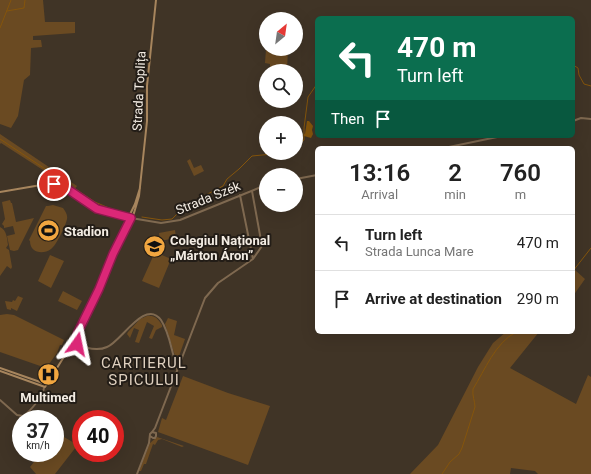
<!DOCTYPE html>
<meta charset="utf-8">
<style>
:root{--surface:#fff;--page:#f6f6f6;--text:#222;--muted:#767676;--line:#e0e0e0}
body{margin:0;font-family:Roboto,sans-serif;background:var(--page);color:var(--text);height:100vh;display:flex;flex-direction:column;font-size:15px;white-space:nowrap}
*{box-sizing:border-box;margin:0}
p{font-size:13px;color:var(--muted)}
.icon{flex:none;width:22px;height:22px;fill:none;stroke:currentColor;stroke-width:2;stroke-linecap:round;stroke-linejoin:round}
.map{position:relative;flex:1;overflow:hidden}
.details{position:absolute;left:315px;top:146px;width:260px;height:188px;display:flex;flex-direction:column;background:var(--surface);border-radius:6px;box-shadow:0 4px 16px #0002}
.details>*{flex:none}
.banner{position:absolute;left:315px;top:16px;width:260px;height:122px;border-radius:6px;box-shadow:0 4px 16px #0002;background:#0b6e4f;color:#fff;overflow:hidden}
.needle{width:26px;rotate:29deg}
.fabs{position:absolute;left:259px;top:12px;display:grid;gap:8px}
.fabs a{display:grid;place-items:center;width:44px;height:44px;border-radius:50%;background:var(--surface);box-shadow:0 4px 16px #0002;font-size:20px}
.speed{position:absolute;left:12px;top:410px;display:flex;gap:8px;font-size:20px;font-weight:700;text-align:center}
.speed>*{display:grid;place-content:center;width:52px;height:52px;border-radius:50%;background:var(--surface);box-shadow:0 4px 16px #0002;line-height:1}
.speed small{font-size:10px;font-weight:400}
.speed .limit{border:6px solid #d22;background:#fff;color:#111}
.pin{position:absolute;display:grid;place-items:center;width:34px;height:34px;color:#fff;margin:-17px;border:2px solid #fff;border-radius:50%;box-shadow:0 1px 4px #0007}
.me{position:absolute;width:44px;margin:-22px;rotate:12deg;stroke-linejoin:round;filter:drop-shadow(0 0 3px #0008)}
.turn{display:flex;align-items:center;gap:14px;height:84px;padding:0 16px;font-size:18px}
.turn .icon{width:52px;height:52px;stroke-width:2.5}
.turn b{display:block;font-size:28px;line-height:34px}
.then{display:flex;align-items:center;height:38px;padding:0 16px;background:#0003;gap:8px;font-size:15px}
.eta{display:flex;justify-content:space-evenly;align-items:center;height:68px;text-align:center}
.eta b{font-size:24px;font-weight:600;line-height:28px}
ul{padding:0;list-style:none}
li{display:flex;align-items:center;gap:12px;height:56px;padding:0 16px;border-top:1px solid var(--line)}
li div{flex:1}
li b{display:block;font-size:15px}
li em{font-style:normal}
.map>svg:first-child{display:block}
.green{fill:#6a4a22}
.water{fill:#85550c}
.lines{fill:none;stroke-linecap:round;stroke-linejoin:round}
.stream{stroke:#85550c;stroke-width:1}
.tertiary{stroke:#7f6950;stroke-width:2}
.secondary{stroke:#a7855d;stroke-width:2}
.route-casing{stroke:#8e194d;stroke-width:10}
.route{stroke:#db2777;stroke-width:7}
.labels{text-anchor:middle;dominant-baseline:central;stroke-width:4;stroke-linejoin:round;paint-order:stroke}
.street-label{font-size:13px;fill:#f3ece3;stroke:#231d17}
.poi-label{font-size:13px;font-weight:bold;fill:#f3ece3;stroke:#231d17;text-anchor:start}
.quarter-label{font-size:15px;letter-spacing:1px;fill:#dfd0bf;stroke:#231d17}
</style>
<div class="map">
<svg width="591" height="474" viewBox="0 0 591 474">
<rect width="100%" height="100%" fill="#403426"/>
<path class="green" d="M0 0H43L45 22H75V33L33 36V40H41L42 47 31 48 30 75 24 80 18 116 11 128 0 124Z
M266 49H288L287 71H270V64L265 63Z
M0 134 77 186 74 190 1 143 0 144Z
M190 159 194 168 201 165 204 171 194 176 187 161Z
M10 200 11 203H12L16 222 34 218 18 250 14 251 10 250 7 236 15 234 13 226 4 228V226L2 224 5 219 2 202Z
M53 205 63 208C65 211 68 215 67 219 66 225 56 246 51 249 43 255 30 253 30 241L29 240 46 206H48Z
M0 227C7 230 7 239 8 245L6 248 9 250 12 267 11 269 7 266 0 276Z
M175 230 176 238 160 241 159 233Z
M155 252 171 259 159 288 142 281Z
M50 255 64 261 51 288 38 281Z
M575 270 585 279 573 296V272Z
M63 291 82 301 77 310 58 301Z
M18 296 23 298 17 311 11 308V310L7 309 5 301 12 302 13 300 15 301Z
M7 314 14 315 64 340 62 345H60L57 353 46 368 0 352V315Z
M147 316C155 315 158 319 162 325V327L156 330 152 339 149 338 154 326 147 322 139 343 135 342 139 330 134 328 130 338 127 334 128 332 140 319Z
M168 318 177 321 174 335 185 339 177 362 165 324Z
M506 332H539L510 368 576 404 588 375 591 377V474H538L535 471 511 468 510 474H410L438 445 478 367 493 343Z
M183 376 228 393 270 406 248 465 158 432 162 418 166 420Z
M59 436 64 437 76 444V447L55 474H36L30 467 41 453H55V437Z
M157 437 184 446 182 447 162 439 158 440 155 445 153 444 146 464H144L141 471H139L150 443Z"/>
<path class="water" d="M307 121H309L313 126 312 130 313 134 311 138 304 136V134H305Z"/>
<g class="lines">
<path class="stream" d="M7 11 24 8 25 0
M0 28 11 0
M573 65 578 68 579 75 584 84 591 86
M0 139 95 202 109 208 126 214
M296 146 304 140V128L308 97 317 84
M142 217 162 220 172 219 177 214 192 208 200 198 223 186 227 179 239 169 252 156 283 153
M573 271 591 248
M442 474 450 462 459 454 462 448 475 407C475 401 472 396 473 389 485 370 495 343 516 332"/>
<path class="tertiary" d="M573 121 581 118 591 119
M444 148 502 136
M296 179 317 175
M240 195 253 259
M131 218 161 223 180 220 266 185
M75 343C85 348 96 352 107 347 121 342 145 298 161 320 169 332 171 348 175 361 177 365 175 365 177 369
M0 400 17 415 23 416C30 412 43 396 44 388
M152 432 155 428 205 298 218 283 253 259 262 246 252 191
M150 436 153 438H155L156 436V433
M137 474 149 443 150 434 152 432 156 433"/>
<path class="secondary" d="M0 192 41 185H56L66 189 97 209 131 218
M119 240 122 231 135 204 140 188
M72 344 75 343 78 333
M69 349 70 341 78 332 96 296 113 254 134 213 139 196 147 121V86L156 0
M0 368 43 383 50 379
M0 371 45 387 72 344"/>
</g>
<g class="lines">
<defs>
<path id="route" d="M54 184 66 188 97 209 131 218 113 254 99 289 78 332 75 341 77 344"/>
</defs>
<use href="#route" class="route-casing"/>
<use href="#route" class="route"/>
</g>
<defs>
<symbol id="stadium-disc" viewBox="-11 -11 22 22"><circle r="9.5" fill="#f1a640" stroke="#231d17"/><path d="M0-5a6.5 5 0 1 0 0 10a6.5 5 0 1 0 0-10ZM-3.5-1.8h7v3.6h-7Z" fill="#111"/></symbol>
<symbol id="school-disc" viewBox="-11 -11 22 22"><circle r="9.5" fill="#f1a640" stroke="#231d17"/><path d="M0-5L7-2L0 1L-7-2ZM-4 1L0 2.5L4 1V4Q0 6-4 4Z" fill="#111"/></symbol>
<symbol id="hospital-disc" viewBox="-11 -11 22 22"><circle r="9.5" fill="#f1a640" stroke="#231d17"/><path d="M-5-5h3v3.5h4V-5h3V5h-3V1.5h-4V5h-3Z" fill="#111"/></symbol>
</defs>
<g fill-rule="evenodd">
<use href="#stadium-disc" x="36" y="218" width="25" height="25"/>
<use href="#school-disc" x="142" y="234" width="25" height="25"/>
<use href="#hospital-disc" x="36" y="362" width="25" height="25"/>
</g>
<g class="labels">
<g class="street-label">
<text transform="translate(139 91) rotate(-87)">Strada Toplița</text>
<text transform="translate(208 198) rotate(-22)">Strada Szék</text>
</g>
<g class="poi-label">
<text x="64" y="231">Stadion</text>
<text x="170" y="240">Colegiul Național<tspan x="170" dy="15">„Márton Áron”</tspan></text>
<text x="48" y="397" text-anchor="middle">Multimed</text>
</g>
<g class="quarter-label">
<text x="144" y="363">CARTIERUL<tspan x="144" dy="17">SPICULUI</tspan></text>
</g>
</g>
</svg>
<div class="fabs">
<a><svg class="needle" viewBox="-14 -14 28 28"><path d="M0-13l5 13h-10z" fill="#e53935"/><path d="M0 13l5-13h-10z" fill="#767676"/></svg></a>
<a><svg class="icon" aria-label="search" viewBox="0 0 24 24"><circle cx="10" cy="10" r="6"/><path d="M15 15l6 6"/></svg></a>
<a>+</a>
<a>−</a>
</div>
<div class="speed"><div>37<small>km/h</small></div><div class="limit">40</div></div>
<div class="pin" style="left:54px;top:184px;background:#d93025"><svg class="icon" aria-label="arrive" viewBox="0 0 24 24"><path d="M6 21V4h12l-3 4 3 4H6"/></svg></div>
<svg class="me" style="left:77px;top:344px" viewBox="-20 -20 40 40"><path d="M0-17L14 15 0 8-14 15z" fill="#db2777" stroke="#fff" stroke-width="4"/></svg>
<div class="banner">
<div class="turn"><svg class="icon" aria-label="left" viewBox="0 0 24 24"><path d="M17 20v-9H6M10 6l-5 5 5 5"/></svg><div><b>470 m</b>Turn left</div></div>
<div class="then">Then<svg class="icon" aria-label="arrive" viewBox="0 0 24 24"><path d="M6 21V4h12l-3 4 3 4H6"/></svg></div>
</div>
<section class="details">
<div class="eta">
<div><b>13:16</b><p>Arrival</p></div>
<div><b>2</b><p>min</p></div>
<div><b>760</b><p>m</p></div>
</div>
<ul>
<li><svg class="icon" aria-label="left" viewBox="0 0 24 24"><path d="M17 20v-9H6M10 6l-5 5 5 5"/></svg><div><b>Turn left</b><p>Strada Lunca Mare</p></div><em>470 m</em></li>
<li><svg class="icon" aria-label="arrive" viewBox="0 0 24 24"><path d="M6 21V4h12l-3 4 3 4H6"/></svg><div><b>Arrive at destination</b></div><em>290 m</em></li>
</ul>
</section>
</div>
